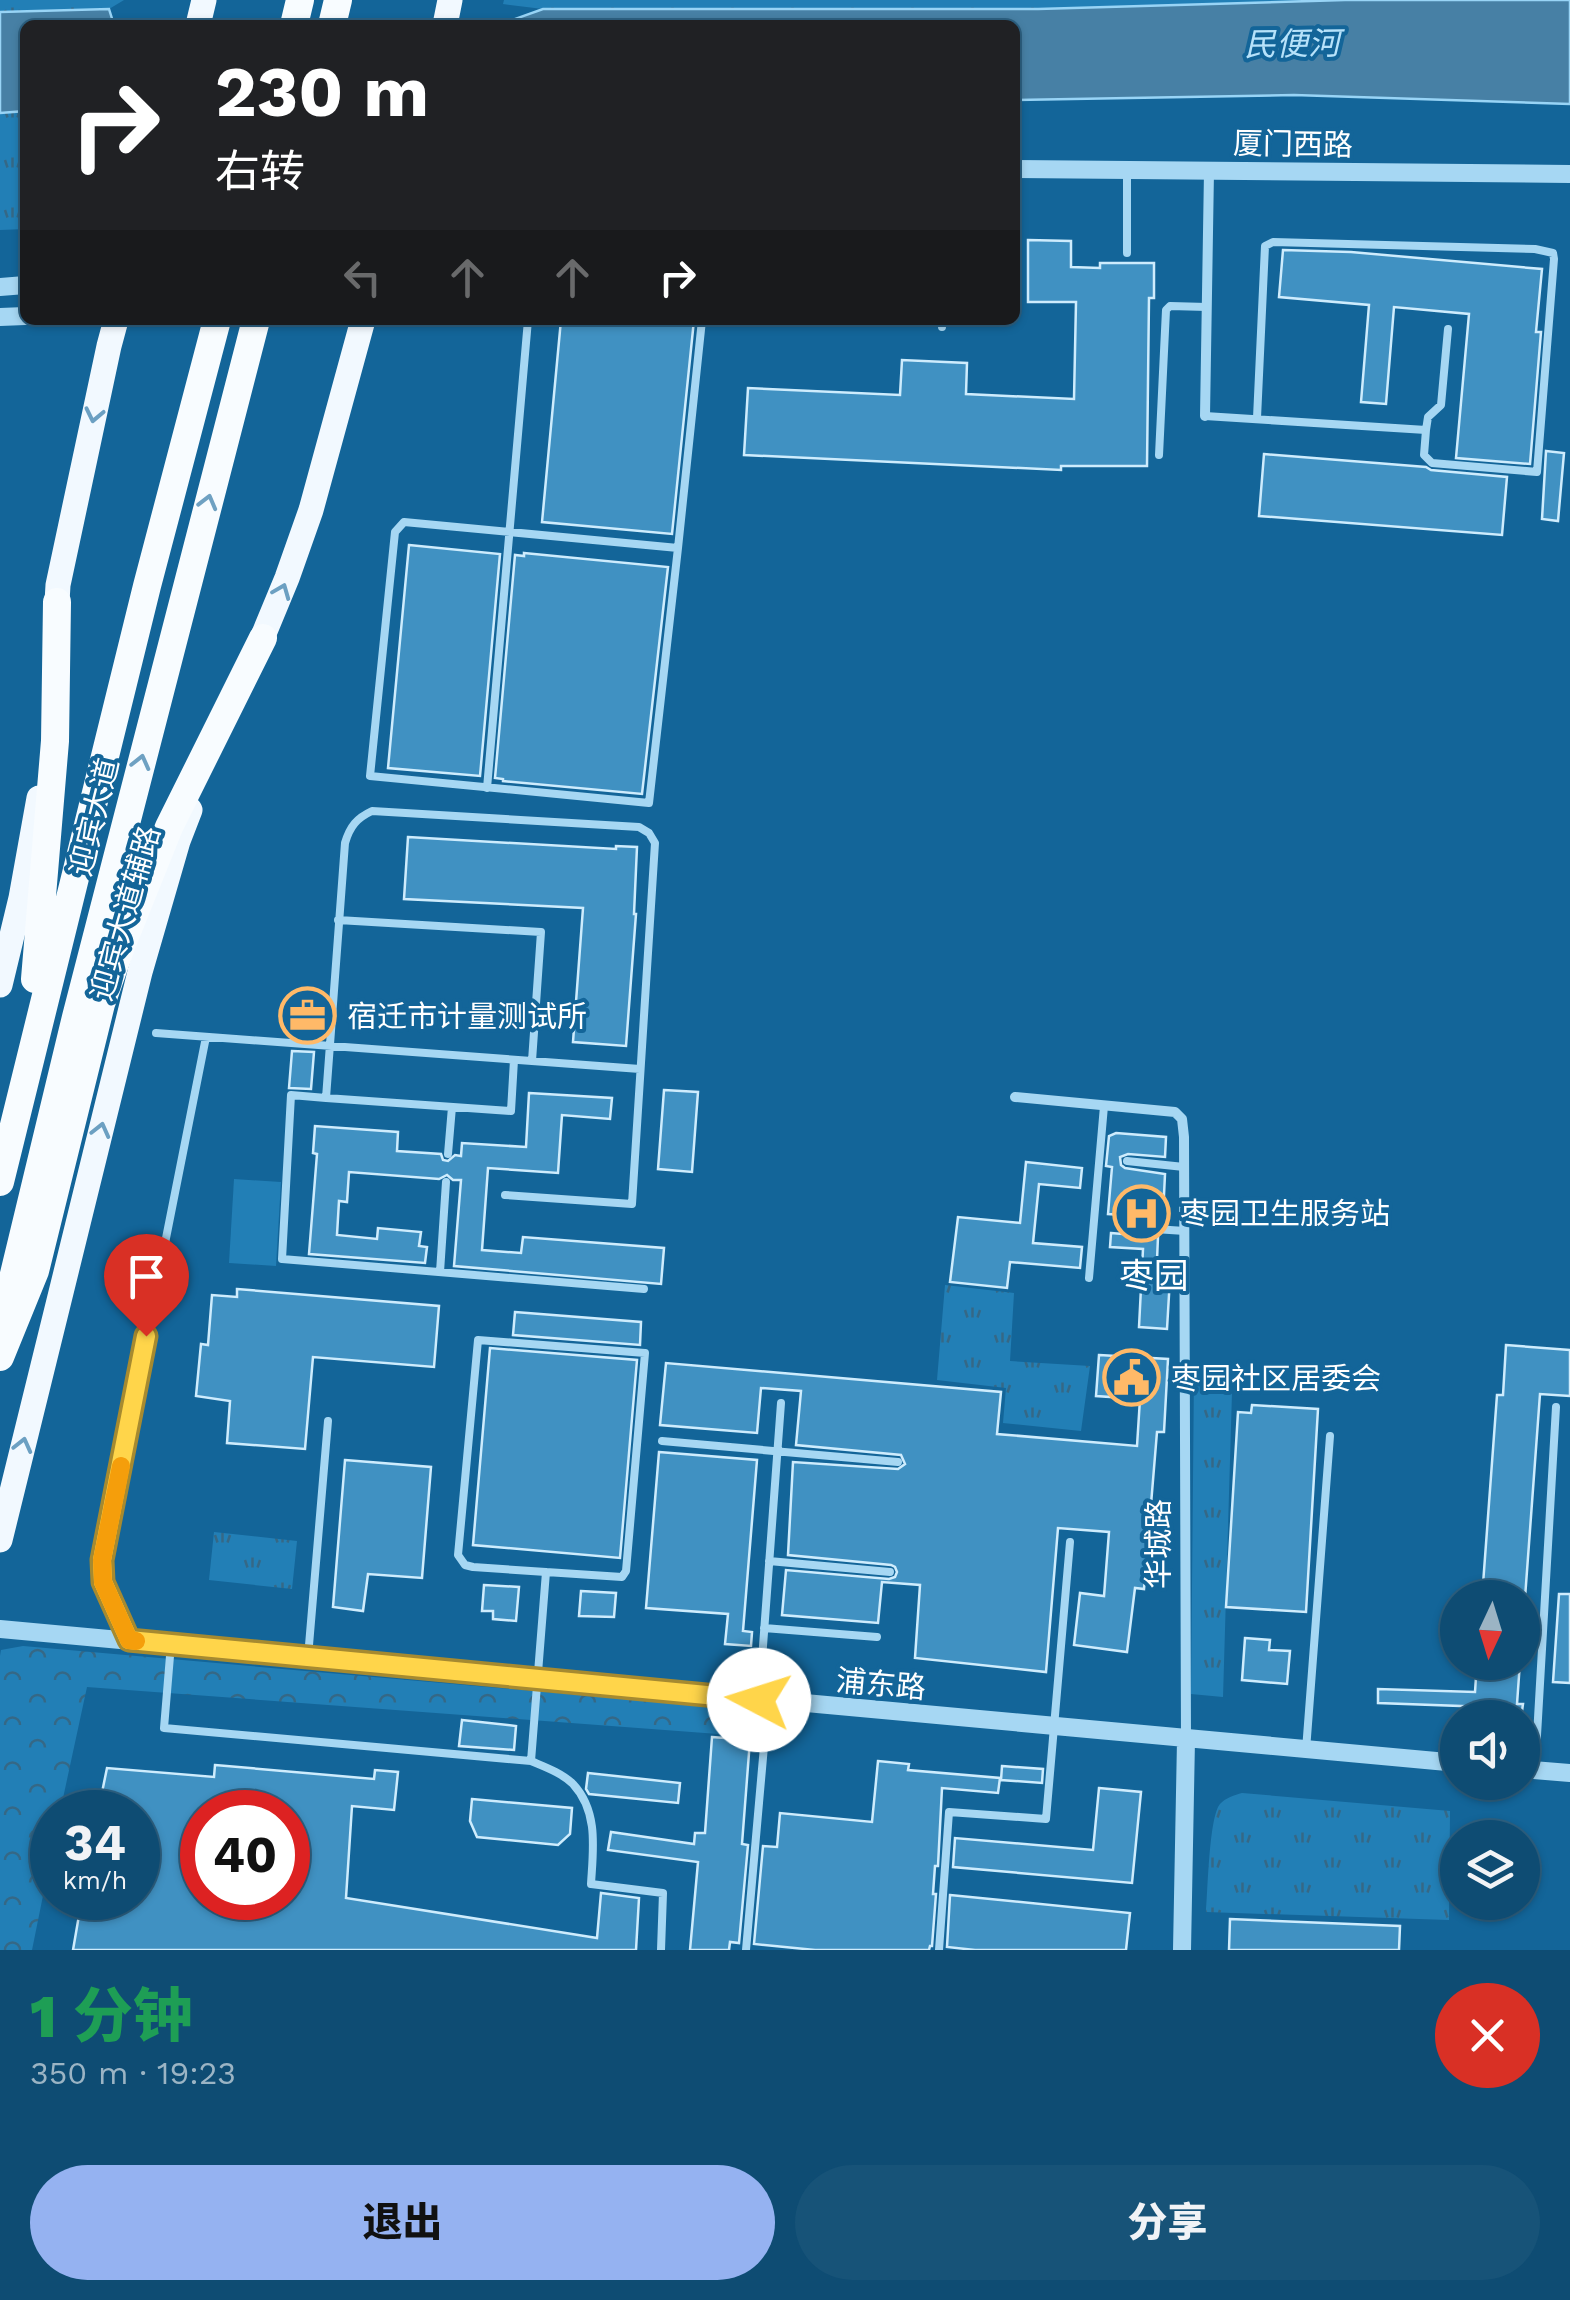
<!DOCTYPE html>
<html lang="zh">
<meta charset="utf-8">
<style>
:root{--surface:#0e4c73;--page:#175378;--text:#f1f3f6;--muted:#9bb4c4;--line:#2e6385;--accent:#95b2f1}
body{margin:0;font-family:"Work Sans","Noto Sans SC",sans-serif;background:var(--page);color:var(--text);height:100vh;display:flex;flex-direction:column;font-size:38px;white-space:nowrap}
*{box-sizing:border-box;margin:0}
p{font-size:32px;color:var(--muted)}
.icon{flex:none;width:55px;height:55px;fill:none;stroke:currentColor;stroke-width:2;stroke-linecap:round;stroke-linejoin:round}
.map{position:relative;height:1950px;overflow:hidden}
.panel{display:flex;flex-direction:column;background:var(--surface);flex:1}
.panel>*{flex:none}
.guide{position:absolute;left:20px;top:20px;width:1000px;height:305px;border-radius:15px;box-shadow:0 2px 8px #0004,0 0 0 2px var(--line);background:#202124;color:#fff;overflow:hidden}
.needle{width:65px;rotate:184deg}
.buttons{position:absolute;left:1440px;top:1580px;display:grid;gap:20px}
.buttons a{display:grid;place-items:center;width:100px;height:100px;border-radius:50%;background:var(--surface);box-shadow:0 2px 8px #0004,0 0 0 2px var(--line);font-size:50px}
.speed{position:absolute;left:30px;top:1790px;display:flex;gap:20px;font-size:50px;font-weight:700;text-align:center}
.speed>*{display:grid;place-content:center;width:130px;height:130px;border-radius:50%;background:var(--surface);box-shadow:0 2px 8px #0004,0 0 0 2px var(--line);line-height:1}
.speed small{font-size:25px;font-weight:400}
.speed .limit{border:15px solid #d22;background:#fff;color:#111}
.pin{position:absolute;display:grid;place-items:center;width:85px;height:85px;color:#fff;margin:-102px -42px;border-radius:50% 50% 50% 0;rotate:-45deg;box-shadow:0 0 10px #0007}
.pin .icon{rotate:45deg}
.me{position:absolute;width:110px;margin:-55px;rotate:275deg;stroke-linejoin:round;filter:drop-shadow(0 0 8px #0008)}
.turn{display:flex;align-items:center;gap:35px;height:210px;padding:0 30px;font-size:45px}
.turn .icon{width:130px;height:130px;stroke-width:2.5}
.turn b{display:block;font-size:70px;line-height:85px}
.lanes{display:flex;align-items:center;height:95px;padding:0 30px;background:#0003;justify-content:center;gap:50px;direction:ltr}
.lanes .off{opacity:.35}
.round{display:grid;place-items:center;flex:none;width:105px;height:105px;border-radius:52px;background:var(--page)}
.head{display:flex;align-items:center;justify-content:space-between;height:170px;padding:0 30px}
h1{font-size:60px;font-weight:800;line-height:75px;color:#1e9e55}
.button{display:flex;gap:20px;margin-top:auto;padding:20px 30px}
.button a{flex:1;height:115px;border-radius:60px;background:var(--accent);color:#111;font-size:40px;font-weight:800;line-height:115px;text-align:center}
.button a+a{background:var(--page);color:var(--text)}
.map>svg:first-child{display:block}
.grass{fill:url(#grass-tufts)}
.forest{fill:url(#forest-crowns)}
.garden{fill:#227fb6}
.water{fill:#4780a5;stroke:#98d4f6;stroke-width:2.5}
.building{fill:#4091c2;stroke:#ceecfd;stroke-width:2.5;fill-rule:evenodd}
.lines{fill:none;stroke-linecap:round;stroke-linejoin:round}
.service{stroke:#a6d7f3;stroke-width:8}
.minor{stroke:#a6d7f3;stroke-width:10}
.tertiary{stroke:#a6d7f3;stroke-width:18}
.primary{stroke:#f2f9ff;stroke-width:25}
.trunk{stroke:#f8fcff;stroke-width:28}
.oneway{stroke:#6ca0c2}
.oneway2{stroke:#6fa1c2}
.route-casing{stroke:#a68a30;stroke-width:25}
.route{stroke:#ffd54a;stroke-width:18}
.slow{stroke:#f59e0b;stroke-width:18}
.labels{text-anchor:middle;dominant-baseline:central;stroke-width:8;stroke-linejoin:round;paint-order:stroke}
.street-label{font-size:30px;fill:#fff;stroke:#136599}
.poi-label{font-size:30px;fill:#fff;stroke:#136599;text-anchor:start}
.water-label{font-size:32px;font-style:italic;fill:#b7e2fa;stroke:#136599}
.quarter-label{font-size:35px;fill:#fff;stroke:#136599}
</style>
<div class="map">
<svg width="1570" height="1950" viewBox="0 0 1570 1950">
<defs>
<pattern id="grass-tufts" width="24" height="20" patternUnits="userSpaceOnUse" patternTransform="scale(2.5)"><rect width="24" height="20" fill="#227fb6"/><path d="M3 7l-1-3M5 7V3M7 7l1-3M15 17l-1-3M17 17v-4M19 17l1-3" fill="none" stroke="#356886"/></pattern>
<pattern id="forest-crowns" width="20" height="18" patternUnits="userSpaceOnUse" patternTransform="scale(2.5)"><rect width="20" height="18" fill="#227fb6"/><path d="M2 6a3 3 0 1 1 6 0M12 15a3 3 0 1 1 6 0" fill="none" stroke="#356886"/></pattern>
</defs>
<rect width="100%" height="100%" fill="#136599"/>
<path class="grass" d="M0 0H124L109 9 0 12Z
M504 0H1345L1038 9H543L503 4Z
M25 111V229L0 230V113Z
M945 1285 1014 1293 1010 1361 1090 1366 1081 1431 1003 1423 1006 1388 937 1380Z
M1194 1375H1224L1225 1391 1232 1392 1223 1697 1191 1694Z
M214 1532 297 1541 292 1589 209 1580Z
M1242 1793 1450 1811 1449 1920 1206 1912C1208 1891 1209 1817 1220 1804 1225 1798 1235 1795 1242 1793Z"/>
<path class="forest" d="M23 1646 748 1710 745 1736 87 1687 60 1812H52V1851L32 1950H0V1656L1 1650Z"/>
<path class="garden" d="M234 1179 281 1182 276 1266 229 1263Z"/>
<path class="water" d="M1345 0H1570V104L1294 95 1015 100V25H490L501 24 543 9H1038Z
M109 9 114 25H25V111L0 113V12Z"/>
<path class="building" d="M1028 240 1071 241V267L1100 268V263H1154V298H1149L1147 466H1061V470L744 455 748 388 900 395 902 360 967 363 966 394 1074 399 1076 302H1028Z
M1283 250 1351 252 1542 269 1536 332H1541L1530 464 1456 458 1469 314 1394 307 1386 404 1361 402 1369 305 1279 297Z
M561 320H694L672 534 542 522Z
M1546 451 1564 453 1558 521 1542 519Z
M1264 454 1426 467 1431 470 1507 477 1502 535 1259 516Z
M409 545 500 554 480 776 388 768Z
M524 553 668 567 642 794 503 781V779L495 778 515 555 524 556Z
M408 837 616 849V846L637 847 634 914H636L626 1046 573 1042 583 908 404 899Z
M296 1001 321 1003 319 1032H316V1037L294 1036Z
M292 1051 314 1052 311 1089 289 1088Z
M664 1090 698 1092 692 1172 658 1169Z
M529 1093 612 1098 610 1119 562 1115 558 1173 488 1168 482 1250 521 1253 523 1237 664 1248 661 1284 454 1266 461 1180H453L447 1175 439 1179 349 1172 347 1202 339 1201 337 1235 377 1239 378 1228 421 1232 419 1246 427 1247 425 1263 309 1254 317 1154 313 1153 315 1126 398 1132 397 1151 441 1154 443 1160 448 1161 455 1155 461 1156 462 1143 526 1147Z
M1116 1133 1166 1137 1165 1157 1128 1154 1120 1157 1121 1165 1125 1168 1165 1174 1164 1195 1125 1191 1123 1215 1108 1214 1112 1167 1106 1166 1109 1136Z
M1026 1162 1082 1168 1080 1188 1039 1184 1033 1243 1082 1247 1080 1268 1010 1262 1007 1288 950 1282 958 1217 1020 1223Z
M1111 1233 1158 1237 1157 1260 1171 1261 1167 1329 1139 1327 1143 1249 1110 1247Z
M237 1289 439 1306 434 1367 313 1357 305 1449 227 1443 230 1401 196 1396 201 1344 208 1345 212 1295 237 1297Z
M515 1312 641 1322 640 1345 513 1335Z
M1506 1345 1570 1350V1396L1540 1394 1525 1598H1482L1497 1395H1503Z
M490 1348 637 1360 620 1558 473 1545Z
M1099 1355 1168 1359 1164 1432H1157L1144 1589 1135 1588 1127 1652 1074 1645 1080 1593 1104 1596 1109 1532 1058 1528 1046 1672 915 1658 920 1585 882 1582 878 1623 782 1615 786 1570 889 1579 895 1577 897 1572 895 1567 891 1565 788 1555 793 1462 898 1469 905 1464 901 1455 796 1445 801 1391 761 1388 757 1433 660 1425 666 1363 1001 1392 997 1434 1137 1446 1140 1399 1096 1396Z
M1252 1405 1318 1409 1306 1612 1226 1607 1238 1412 1251 1413Z
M659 1452 757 1460 743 1631 752 1632 751 1646 725 1644 728 1614 646 1608Z
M345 1460 431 1467 422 1578 368 1574 363 1611 333 1607Z
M484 1585 519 1587 516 1621 493 1619V1611H482Z
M581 1591 616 1593 614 1617 579 1616Z
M1559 1594H1570V1683L1553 1682Z
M1245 1638 1270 1640 1269 1650 1290 1651 1287 1684 1242 1680Z
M1477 1662H1520L1517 1704H1523L1521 1718 1487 1716 1488 1707 1378 1703V1689L1475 1692Z
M462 1720 516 1726 514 1750 459 1746Z
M712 1737 750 1740 742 1844 748 1845 739 1943 730 1942 729 1950H690L698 1862 608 1850 611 1832 694 1844 695 1833H705Z
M878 1761 909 1764 908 1770 1000 1778 998 1793 942 1788 938 1866H935L933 1894H936L932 1946H930L929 1950H815L754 1944 763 1846 777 1847 780 1813 872 1822Z
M215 1765 374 1779 375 1770 398 1772 394 1810 352 1806 346 1898 597 1938 601 1893 639 1898 636 1950H73L82 1898H138V1812H98L107 1768 214 1777ZM202 1812H288V1898H202Z
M1002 1766 1043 1769 1042 1783 1001 1780Z
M588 1773 680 1783 678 1803 589 1794 586 1789Z
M1099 1788 1141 1792 1132 1883 953 1867 955 1838 1093 1850Z
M472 1799 572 1808 570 1834 558 1845 477 1837 470 1821Z
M950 1895 1130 1913 1126 1950H975L947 1947Z
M1230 1919 1400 1926 1399 1950H1229Z"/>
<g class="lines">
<path class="service" d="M1127 253V173
M942 327V320
M1205 416 1426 430 1424 455 1432 463 1537 472 1554 259 1553 253 1535 249 1273 242 1265 246 1257 418
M1426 430 1428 417 1441 405 1448 329
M1159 455 1166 310 1170 306 1207 307
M404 522 678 548 649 803 370 776 395 532Z
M678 548 702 320
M487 788 528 320
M338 920 541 932 532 1061
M156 1033 640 1069
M326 1098 291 1095 282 1259 644 1289
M448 1154 452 1107
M1127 1161 1184 1167
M505 1195 632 1204 655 843 649 833 639 827 372 811C357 818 350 826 345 843L326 1098 511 1111 514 1060
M1124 1227 1185 1231
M440 1272 446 1182
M1089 1278 1104 1106
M662 1441 898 1462
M769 1561 890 1572
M764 1628 877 1637
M129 1640 103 1582 102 1560 206 1037
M171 1644 164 1728 531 1761C545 1767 562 1773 573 1784 599 1812 593 1850 591 1884L663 1893 661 1950
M308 1657 328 1421
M759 1700 781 1403
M1306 1750 1330 1436
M531 1761 546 1572 473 1567 465 1565 458 1555 478 1340 645 1353 626 1571 622 1577 546 1572
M1535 1770 1556 1407
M746 1950 768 1701
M939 1950 949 1812 1046 1819 1070 1542"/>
<path class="minor" d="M1205 416 1209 171
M1015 1097 1175 1112 1182 1119 1184 1137 1186 1739"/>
<path class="tertiary" d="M1015 169 1570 174
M0 287 25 285
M0 317 25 316
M0 1629 1458 1763
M1522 1769 1570 1773
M1182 1950 1186 1740"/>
<path class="primary" d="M198 25 204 0
M445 25 450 0
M56 619 58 585 109 346 116 320
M256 653 287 578 311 510 363 320
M0 985 21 898 39 798
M0 1540 140 972 178 841 190 810"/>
<path class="trunk" d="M294 25 300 0
M332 25 338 0
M35 979 55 741 57 602
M0 1182 147 586 217 320
M0 1332 76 1017 256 320
M0 1357 35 1271 101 1004 122 944 169 827 263 638"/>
</g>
<defs><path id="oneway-chevron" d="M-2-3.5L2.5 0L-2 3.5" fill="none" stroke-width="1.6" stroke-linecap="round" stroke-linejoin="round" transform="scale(2.5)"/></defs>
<g class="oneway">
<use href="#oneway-chevron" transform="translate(94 415) rotate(102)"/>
<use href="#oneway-chevron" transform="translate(282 591) rotate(-68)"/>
<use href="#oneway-chevron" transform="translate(101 1130) rotate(-76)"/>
<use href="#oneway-chevron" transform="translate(23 1445) rotate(-76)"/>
</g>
<g class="oneway2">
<use href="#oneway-chevron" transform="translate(208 502) rotate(-75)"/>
<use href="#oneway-chevron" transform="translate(141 762) rotate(-76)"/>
</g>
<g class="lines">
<defs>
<path id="route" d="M146 1336 102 1560 103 1582 129 1640 759 1700"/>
</defs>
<use href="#route" class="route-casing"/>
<use href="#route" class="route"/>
<path class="slow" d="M121 1466 102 1560 103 1582 129 1640 136 1641"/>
</g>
<defs>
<symbol id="office-ring" viewBox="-11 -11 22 22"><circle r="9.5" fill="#136599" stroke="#ffb968" stroke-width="1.5"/><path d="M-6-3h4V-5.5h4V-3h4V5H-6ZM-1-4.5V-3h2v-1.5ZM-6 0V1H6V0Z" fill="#ffb968"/></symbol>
<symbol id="hospital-ring" viewBox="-11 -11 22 22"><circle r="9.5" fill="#136599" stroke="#ffb968" stroke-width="1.5"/><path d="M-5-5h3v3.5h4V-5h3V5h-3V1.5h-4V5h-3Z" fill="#ffb968"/></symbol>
<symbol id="civic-ring" viewBox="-11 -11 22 22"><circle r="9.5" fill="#136599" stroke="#ffb968" stroke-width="1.5"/><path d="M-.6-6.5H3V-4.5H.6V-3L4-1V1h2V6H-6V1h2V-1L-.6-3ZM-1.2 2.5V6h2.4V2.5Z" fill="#ffb968"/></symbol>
</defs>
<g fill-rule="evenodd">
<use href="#office-ring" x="276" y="984" width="63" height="63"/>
<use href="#hospital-ring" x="1110" y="1182" width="63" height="63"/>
<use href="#civic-ring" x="1100" y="1346" width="63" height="63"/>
</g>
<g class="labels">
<g class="street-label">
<text transform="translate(1293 144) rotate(1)">厦门西路</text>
<text transform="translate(94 817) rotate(-76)">迎宾大道</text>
<text transform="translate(125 913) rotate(-74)">迎宾大道辅路</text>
<text transform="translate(1158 1544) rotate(-90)">华城路</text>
<text transform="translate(881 1684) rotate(5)">浦东路</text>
</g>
<g class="poi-label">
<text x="347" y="1016">宿迁市计量测试所</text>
<text x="1180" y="1213">枣园卫生服务站</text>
<text x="1171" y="1378">枣园社区居委会</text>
</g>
<g class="water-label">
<text transform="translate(1292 44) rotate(-1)">民便河</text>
</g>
<g class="quarter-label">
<text x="1154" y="1276">枣园</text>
</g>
</g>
</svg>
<div class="buttons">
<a><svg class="needle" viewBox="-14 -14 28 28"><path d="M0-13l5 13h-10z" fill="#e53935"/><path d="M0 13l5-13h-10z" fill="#9bb4c4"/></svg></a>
<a><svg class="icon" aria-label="sound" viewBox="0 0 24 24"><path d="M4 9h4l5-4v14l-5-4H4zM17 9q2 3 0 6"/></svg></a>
<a><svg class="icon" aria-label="layers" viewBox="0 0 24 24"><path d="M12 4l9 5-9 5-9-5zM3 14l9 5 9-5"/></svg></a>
</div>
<div class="speed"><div>34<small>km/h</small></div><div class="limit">40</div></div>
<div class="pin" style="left:146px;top:1336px;background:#d93025"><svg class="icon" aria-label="arrive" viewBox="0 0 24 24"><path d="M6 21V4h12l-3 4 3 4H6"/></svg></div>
<svg class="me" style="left:759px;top:1700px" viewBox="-20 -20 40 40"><circle r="19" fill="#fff"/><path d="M0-13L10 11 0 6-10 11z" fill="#ffd54a"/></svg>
<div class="guide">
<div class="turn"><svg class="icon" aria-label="right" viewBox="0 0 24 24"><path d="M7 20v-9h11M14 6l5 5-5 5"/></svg><div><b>230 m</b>右转</div></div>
<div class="lanes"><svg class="icon off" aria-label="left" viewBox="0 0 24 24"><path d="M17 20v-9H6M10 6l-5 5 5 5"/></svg><svg class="icon off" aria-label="ahead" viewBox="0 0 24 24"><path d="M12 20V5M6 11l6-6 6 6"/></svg><svg class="icon off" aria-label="ahead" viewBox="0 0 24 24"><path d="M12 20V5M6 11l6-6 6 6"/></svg><svg class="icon" aria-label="right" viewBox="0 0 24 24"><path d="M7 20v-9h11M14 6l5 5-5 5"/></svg></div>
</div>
</div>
<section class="panel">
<div class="head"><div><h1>1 分钟</h1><p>350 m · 19:23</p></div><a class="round" style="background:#d93025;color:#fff"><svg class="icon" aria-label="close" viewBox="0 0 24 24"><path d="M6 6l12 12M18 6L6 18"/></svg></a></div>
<div class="button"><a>退出</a><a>分享</a></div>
</section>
